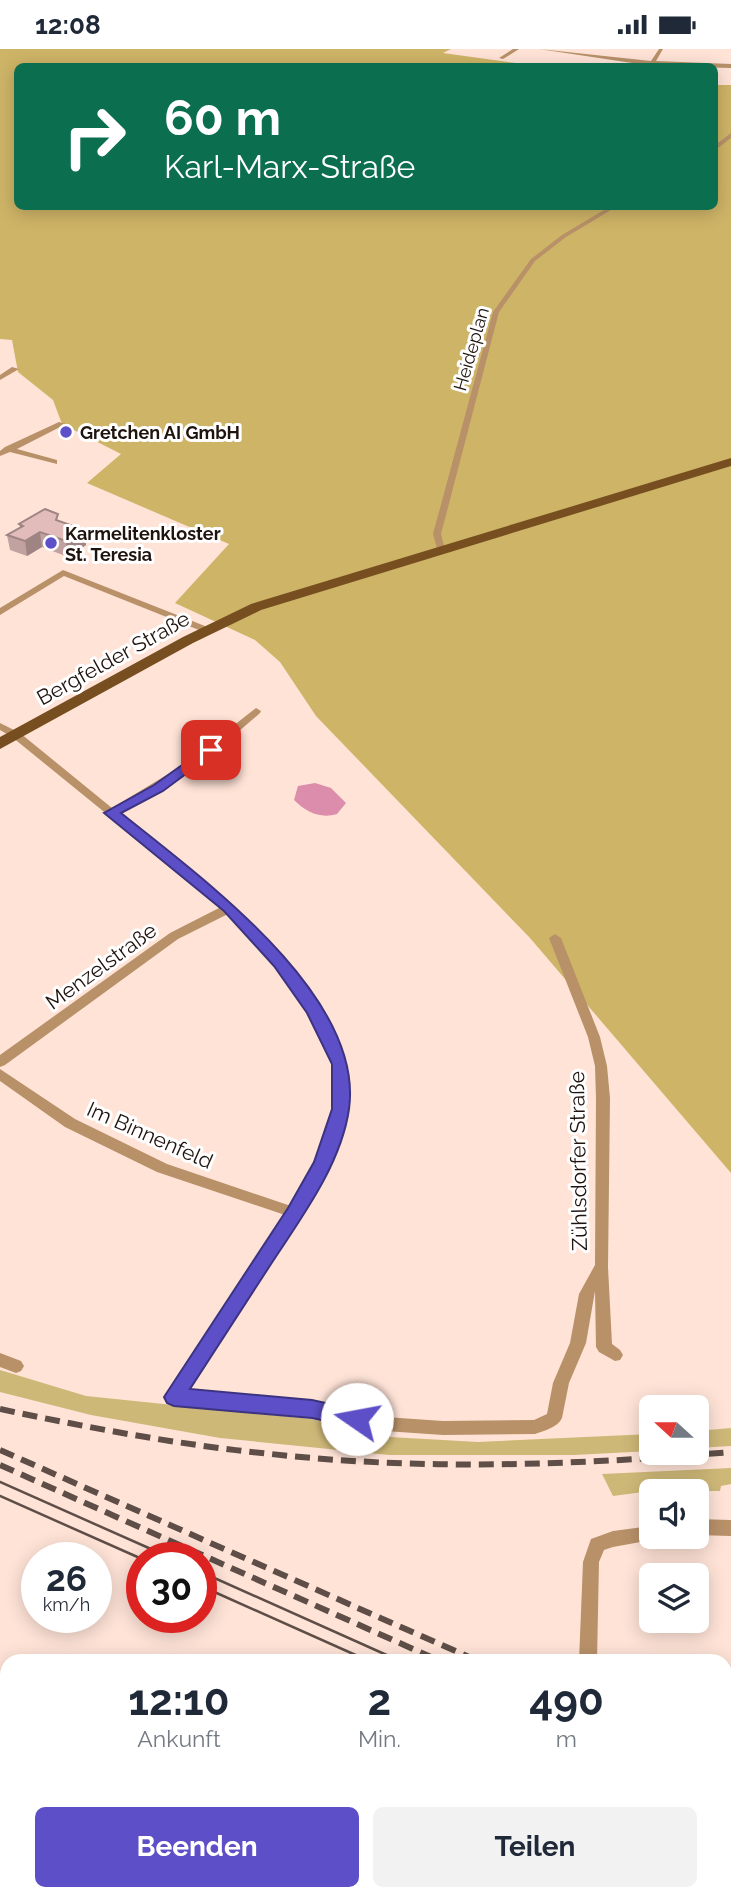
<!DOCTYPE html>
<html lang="de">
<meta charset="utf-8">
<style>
:root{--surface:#fff;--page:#f2f2f3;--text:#1f2937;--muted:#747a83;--accent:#5d4fc7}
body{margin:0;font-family:Raleway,sans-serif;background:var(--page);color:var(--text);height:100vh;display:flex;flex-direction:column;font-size:26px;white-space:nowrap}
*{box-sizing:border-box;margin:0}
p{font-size:23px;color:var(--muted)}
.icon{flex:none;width:38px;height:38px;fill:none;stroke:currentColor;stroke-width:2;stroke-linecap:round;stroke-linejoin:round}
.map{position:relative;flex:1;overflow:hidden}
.panel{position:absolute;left:0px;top:1605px;width:732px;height:247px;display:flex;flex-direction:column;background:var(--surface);border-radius:21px 21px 0 0;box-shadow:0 4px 18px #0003}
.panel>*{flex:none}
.hud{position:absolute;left:14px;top:14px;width:704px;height:147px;border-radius:10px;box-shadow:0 4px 18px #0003;background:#0b6e4f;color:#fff;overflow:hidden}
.needle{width:46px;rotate:291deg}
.fabs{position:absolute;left:639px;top:1346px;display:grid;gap:14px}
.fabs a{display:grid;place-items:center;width:70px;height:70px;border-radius:10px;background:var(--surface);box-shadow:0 4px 18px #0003;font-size:35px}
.speed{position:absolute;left:21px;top:1493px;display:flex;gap:14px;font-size:35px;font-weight:700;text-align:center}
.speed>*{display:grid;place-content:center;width:91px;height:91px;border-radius:50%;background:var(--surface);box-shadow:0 4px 18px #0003;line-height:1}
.speed small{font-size:18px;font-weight:400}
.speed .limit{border:10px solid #d22;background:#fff;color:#111}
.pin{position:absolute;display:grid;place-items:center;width:60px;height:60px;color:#fff;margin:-30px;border-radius:14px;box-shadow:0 4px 10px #0006}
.me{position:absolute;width:77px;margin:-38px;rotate:282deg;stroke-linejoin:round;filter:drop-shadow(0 0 5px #0008)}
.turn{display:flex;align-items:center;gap:24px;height:147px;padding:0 35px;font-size:32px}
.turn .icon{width:91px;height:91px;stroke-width:2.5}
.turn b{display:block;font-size:49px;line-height:60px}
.eta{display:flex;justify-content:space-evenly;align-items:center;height:119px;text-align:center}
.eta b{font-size:42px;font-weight:700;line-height:49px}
.action{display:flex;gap:14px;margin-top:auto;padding:14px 35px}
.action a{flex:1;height:80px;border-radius:10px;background:var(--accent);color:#fff;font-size:28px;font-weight:700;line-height:80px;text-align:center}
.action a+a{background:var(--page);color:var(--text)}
.status{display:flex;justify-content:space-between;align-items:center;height:49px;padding:0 35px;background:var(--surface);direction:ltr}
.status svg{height:19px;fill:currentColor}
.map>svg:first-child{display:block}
.green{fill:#ceb878}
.forest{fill:#ceb467}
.water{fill:#db8dab}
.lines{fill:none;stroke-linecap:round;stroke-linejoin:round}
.minor{fill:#b89169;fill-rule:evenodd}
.primary{fill:#774e20;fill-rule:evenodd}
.tram{stroke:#5e4e47;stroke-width:2.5}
.rail{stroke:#5e4e47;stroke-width:6;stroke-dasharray:15 8;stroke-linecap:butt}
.wall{fill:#c2a2a1}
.shaded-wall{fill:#9e8483}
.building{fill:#e2bcbb;stroke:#9e8483;stroke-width:2}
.route{fill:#5d4fc7;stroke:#3c3381;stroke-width:2}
.poi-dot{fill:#5d4fc7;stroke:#fff;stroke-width:2.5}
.labels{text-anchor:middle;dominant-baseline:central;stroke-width:6;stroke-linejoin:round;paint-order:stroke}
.far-street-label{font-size:18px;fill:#1f130e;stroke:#fff}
.far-poi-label{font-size:18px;font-weight:bold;fill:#1f130e;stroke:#fff;text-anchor:start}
.street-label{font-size:21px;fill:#1f130e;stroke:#fff}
</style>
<div class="status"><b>12:08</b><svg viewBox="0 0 49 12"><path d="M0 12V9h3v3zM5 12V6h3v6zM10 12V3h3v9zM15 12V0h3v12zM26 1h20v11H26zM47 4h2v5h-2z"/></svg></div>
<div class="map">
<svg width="731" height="1850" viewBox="0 0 731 1850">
<rect width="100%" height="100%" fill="#ffe3d7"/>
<path class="green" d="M0 1321 86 1347 311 1370 390 1388 478 1393 651 1385V1402L574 1406H389L220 1389 91 1366 0 1343Z
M731 1379V1397L697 1399V1382Z
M731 1419V1435L721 1437 720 1442H651L613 1447 602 1425Z"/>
<path class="forest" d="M0 0H451L443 4 538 17 18 18V158H714V36H731V1124L530 889 316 667 280 613 255 591 175 554 229 495 87 434 121 405 62 375 53 351 18 323 12 291 0 290Z"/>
<path class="water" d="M315 734 331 739 346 754 337 765C320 770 306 763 294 751L298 737Z"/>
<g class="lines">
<path class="minor" d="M513 0H519L503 10 499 9Z
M539 0 651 12 659 0H663L656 12 731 15V19L652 17Z
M731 84V89L714 102V97Z
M609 158H616L566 188 535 212 499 263 441 485 445 501 438 503 433 485 493 263 531 210 562 186Z
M12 318 19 320 0 331V326Z
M59 373 66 375 17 400 57 411V415L10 403 0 407V402L5 398Z
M63 521 210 579 212 581 210 583H204L64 527 0 566V559Z
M256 659 261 662 260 664C216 703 170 736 119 764L233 856 284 911 318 959 347 1015V1060L330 1113 299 1168 186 1342 312 1353 385 1368 443 1372 534 1371 547 1365 553 1334 570 1294 579 1245 595 1216 596 1049 595 1017 588 988 549 889 555 885 561 889 600 988 607 1017 610 1049 608 1218 612 1295 620 1301 623 1306 620 1311 615 1312 599 1303 596 1298 595 1242 586 1294 569 1334 562 1369C558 1378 544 1382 535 1385L443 1386 385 1382 312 1367 168 1353 166 1348 168 1343 285 1166 157 1123 65 1078 0 1032V1020L75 1070 167 1115 291 1157 316 1113 333 1060 335 1015 309 964 276 917 228 865 178 890 5 1016 0 1018V1006L170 884 221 858 12 688 0 681V674L20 684 112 759 183 716Z
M0 1304 21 1312 24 1317 21 1322 16 1324 0 1318Z
M696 1470 731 1471V1487L696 1486Z
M651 1477V1488H658L657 1490 613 1498 604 1501 599 1513 597 1612H579L583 1513 591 1490 613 1482Z
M0 1697 7 1700V1721L0 1718Z
M43 1844H63L61 1850H41Z
M568 1844H588V1850H568Z"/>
<path class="primary" d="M731 409V417L261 561 193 594 0 700V688L183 588 251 555Z"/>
<path class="tram" d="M0 1433 169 1508
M0 1447 142 1510
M201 1523 400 1612
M201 1537 369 1612
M724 1760 731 1763
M724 1775 731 1778"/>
<path class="rail" d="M0 1360C90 1379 180 1396 271 1405 424 1422 578 1416 731 1403
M0 1401 478 1612
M0 1416 440 1612
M724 1721 731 1724
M724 1741 731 1744"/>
</g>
<path class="wall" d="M59 472 84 481 86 496 68 508 42 498 27 507 10 501 7 486 20 478 19 475Z"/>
<path class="shaded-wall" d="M84 481 86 496 68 508 66 492Z
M40 483 42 498 27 507 25 492Z"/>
<path class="building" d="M45 460 58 465 56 471 84 481 66 492 40 483 25 492 7 486 23 477 19 475Z"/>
<path class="route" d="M206 699 218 701 163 742 121 764C199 827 365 946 349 1060 341 1116 301 1169 271 1215 244 1257 217 1299 190 1340L312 1351 357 1361 365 1363 368 1370 365 1376 357 1379 312 1369 174 1357 167 1354 164 1348 288 1159 314 1113 332 1060V1015L307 964 274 917 224 862 104 764 154 736Z"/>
<g class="poi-dot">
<circle cx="66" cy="383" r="7"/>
<circle cx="51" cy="494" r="7"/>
</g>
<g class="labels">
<g class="far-street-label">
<text transform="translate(471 300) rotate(-74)">Heideplan</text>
</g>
<g class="far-poi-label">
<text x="80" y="383">Gretchen AI GmbH</text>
<text x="65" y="484">Karmelitenkloster<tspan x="65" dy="21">St. Teresia</tspan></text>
</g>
<g class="street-label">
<text transform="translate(113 609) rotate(-29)">Bergfelder Straße</text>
<text transform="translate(101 917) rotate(-36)">Menzelstraße</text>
<text transform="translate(150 1086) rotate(24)">Im Binnenfeld</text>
<text transform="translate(578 1112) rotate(-91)">Zühlsdorfer Straße</text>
</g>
</g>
</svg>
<div class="fabs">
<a><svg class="needle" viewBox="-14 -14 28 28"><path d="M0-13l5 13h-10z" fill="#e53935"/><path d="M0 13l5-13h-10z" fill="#747a83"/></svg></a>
<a><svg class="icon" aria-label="sound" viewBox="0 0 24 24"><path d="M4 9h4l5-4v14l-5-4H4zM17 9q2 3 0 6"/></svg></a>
<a><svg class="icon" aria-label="layers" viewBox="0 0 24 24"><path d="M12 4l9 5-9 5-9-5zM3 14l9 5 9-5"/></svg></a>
</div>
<div class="speed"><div>26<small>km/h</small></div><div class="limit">30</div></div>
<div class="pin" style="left:211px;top:701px;background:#d93025"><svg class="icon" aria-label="arrive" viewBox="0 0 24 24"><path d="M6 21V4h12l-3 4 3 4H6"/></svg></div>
<svg class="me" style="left:357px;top:1370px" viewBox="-20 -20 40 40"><circle r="19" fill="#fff"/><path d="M0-13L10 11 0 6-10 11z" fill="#5d4fc7"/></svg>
<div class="hud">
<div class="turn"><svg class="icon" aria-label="right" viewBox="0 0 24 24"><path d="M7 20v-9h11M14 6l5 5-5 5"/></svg><div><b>60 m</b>Karl-Marx-Straße</div></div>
</div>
<section class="panel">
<div class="eta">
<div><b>12:10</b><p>Ankunft</p></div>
<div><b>2</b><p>Min.</p></div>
<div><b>490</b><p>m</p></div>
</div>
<div class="action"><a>Beenden</a><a>Teilen</a></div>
</section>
</div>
